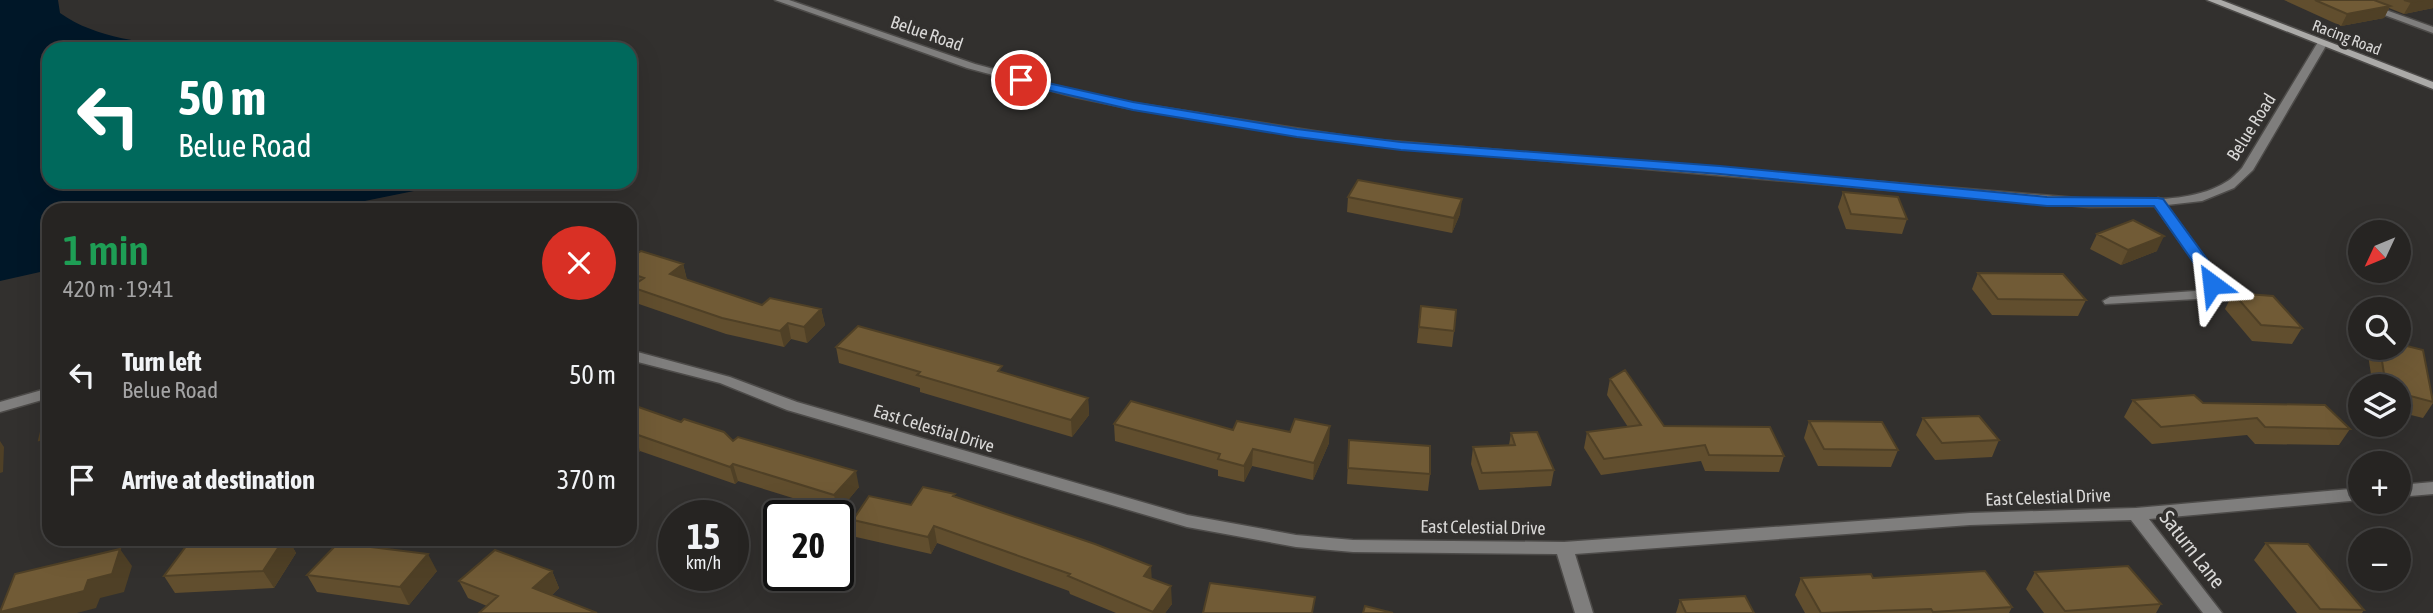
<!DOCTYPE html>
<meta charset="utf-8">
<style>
:root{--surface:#262422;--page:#32302f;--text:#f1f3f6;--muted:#a4a4a5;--line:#424140}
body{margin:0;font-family:"Asap Condensed",sans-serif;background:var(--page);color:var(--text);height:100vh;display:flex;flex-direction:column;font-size:26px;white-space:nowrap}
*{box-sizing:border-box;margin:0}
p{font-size:23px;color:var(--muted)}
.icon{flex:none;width:38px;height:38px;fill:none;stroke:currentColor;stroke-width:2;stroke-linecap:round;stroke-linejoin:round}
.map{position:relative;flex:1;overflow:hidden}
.panel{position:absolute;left:42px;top:203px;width:595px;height:343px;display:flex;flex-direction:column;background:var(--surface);border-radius:21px;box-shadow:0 7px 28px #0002,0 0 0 2px var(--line)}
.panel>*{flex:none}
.guide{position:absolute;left:42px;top:42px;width:595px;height:147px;border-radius:21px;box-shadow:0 7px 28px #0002,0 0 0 2px var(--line);background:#00695c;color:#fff;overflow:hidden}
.needle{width:46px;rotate:226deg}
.tools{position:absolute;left:2348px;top:220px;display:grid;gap:14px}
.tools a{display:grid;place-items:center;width:63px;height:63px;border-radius:50%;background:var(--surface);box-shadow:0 7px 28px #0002,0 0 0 2px var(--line);font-size:35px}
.speed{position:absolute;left:658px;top:500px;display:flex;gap:14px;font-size:35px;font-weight:700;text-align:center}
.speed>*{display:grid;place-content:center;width:91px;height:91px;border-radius:50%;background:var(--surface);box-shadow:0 7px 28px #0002,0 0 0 2px var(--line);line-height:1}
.speed small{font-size:18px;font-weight:400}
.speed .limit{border:4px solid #111;border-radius:10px;background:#fff;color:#111}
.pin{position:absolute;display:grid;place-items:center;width:60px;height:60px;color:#fff;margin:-30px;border:4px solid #fff;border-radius:50%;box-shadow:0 2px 7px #0007}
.me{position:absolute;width:77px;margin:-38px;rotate:330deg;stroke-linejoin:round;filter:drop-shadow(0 0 5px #0008)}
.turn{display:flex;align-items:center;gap:24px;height:147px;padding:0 21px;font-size:32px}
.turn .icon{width:91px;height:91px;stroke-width:2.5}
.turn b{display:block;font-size:49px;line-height:60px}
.round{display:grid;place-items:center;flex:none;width:74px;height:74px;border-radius:37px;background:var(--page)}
.head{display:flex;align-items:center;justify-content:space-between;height:119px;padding:0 21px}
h1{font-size:42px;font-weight:600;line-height:52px;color:#1e9e55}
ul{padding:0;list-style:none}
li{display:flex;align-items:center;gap:21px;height:105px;padding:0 21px}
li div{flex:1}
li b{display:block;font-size:26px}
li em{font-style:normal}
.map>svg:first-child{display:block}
.water{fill:#001728}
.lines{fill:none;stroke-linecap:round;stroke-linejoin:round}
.lane-casing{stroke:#4d4b49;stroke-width:3}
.street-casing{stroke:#4d4b49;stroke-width:3}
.secondary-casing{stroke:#4d4b49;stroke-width:3}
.lane{fill:#7f7e7d;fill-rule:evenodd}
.street{fill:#7f7e7d;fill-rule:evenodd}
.secondary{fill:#abaaa8;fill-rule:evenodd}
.wall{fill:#614e2e}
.shaded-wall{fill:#4f4026}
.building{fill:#715b36;stroke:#4f4026;stroke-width:2}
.route{fill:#1a73e8;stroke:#114b97;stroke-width:2}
.labels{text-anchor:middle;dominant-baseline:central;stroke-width:7;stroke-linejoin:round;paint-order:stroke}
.far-street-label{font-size:16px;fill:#d9d8d7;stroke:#32302e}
.street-label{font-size:18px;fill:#d9d8d7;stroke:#32302e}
.near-street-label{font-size:21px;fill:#d9d8d7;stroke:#32302e}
</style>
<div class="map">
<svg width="2433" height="613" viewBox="0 0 2433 613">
<rect width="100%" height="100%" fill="#32302e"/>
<path class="water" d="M0 0H58L60 13C96 39 146 42 189 49H49V182H458L355 203 302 210H49V270L0 281Z"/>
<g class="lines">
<defs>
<path id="lane" d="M2158 198 2162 199 2216 273 2219 284 2212 295 2196 299 2105 304 2103 301 2110 297 2195 291 2202 289 2205 284 2204 276 2152 202Z"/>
<path id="street" d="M775 0H789L975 64 1076 91 1133 103 1366 139 2089 199C2130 199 2190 205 2226 182 2232 179 2237 173 2242 168L2318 42 2327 44 2253 170 2234 188 2202 201 2158 206 2089 207 1366 145 1133 109 1075 97 967 68Z
M2344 0H2358L2433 27V33Z
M630 350 730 377 797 402 1187 515 1296 535 1353 540 1564 542 1970 513 2136 508 2361 488V500L2149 519 2222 613H2203L2131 520 1970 525 1575 554 1593 613H1575L1557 554 1353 552 1296 547 1187 527 787 410 720 383 630 360Z
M49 388V398L0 412V402Z
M2433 482V494L2399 497V485Z"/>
<path id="secondary" d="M2207 0H2221L2433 82V89Z"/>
</defs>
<use href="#lane" class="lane-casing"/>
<use href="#street" class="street-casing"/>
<use href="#secondary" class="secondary-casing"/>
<use href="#lane" class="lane"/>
<use href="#street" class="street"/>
<use href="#secondary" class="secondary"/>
</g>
<path class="wall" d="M2284 0H2433V8L2404 14 2389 8 2384 18 2341 26Z
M1843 192 1907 219 1902 234 1846 229 1838 207Z
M1348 197 1460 214 1452 233 1347 212Z
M2097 234 2157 251 2121 265 2090 249Z
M683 264 687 280 762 305 821 309 825 325 807 343 791 339 784 347 726 334 636 303 630 287V273Z
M1978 273 2086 300 2078 316 1992 315 1972 289Z
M2233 293 2302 328 2292 344 2252 341 2225 309Z
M1421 306 1454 331 1452 347 1417 343Z
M836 347 1003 373 1088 398 1089 415 1072 437 920 392V388L839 363Z
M2372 348H2399L2433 397V403L2423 418 2399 412V387H2373L2368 355Z
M1610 379 1664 426 1784 456 1779 472 1705 471 1701 461 1601 475 1584 448 1587 432 1628 427 1607 395Z
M2133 400 2203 403 2350 429 2339 445 2255 444 2247 435 2152 444 2124 417Z
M630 404 733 441 859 487 838 512 738 481 735 484 640 451 635 455 630 453Z
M1923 418 1999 440 1992 457 1935 460 1916 435Z
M1809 421 1898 450 1891 467 1818 466 1804 438Z
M1114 424 1233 430 1329 443 1313 480 1252 466 1244 482 1218 476V470L1115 441Z
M1511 433 1554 470 1551 486 1479 490 1471 464 1473 447 1509 445Z
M1349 440 1430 474 1428 491 1347 484Z
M955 496 1152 579 1172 604 1165 613H1116L1070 594 1069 591 937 543 931 554 856 537 853 520 911 505Z
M229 539H288L296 553 274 588 175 593 164 576Z
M2266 543 2364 610 2362 613H2297L2254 560Z
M437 571 409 605 317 592 307 575Z
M552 571 559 588 552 595 487 606 468 598 459 581Z
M2035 572 2161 604 2156 613H2044L2026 589Z
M1801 578 2012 607 2009 613H1805L1795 595Z
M1680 600 1754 613H1676Z"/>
<path class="shaded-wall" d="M2423 0H2433V8L2404 14 2411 2Z
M2390 6 2384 18 2341 26 2347 14Z
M1462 199 1460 214 1452 233 1454 218Z
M2164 236 2157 251 2121 265 2128 250Z
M683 264 687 280 670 274Z
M821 309 825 325 807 343 804 327Z
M788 323 791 339 784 347 780 331Z
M1088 398 1089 415 1072 437 1071 420Z
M1330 426 1329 443 1313 480 1314 463Z
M635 434 640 451 635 455 630 439Z
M49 437V455L39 440Z
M0 441 4 447 3 472 0 473Z
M1253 449 1252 466 1244 482V466Z
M733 464 738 481 735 484 730 467Z
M856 471 859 487 838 512 834 495Z
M934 526 937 543 931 554 928 537Z
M284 539H288L296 553 274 588 263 571Z
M120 549 132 566 124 592 100 598 96 608 77 613H1L0 612Z
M428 554 437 571 409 605 400 587Z
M1151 566 1152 583 1144 576Z
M552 571 559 588 541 605 533 588Z
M1171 586 1172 604 1165 613H1153Z"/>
<path class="building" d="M2315 0H2374L2390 6 2347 14Z
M2404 0H2423L2411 2Z
M1358 180 1462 199 1454 218 1348 197Z
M1843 192 1898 197 1907 219 1851 214Z
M2133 220 2164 236 2128 250 2097 234Z
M641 251 683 264 670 274 762 305 770 298 821 309 804 327 788 323 780 331 722 318 631 287 644 278 630 273V258Z
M1978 273 2063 274 2086 300 1998 299Z
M2233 293 2273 296 2302 328 2261 325Z
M1421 306 1456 310 1454 331 1419 327Z
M858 326 1002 366 998 371 1088 398 1071 420 917 375 920 372 836 347Z
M2399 344 2423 350 2433 402 2399 393V387H2386L2380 348H2399Z
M1625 370 1664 426 1770 427 1784 456 1709 455 1705 445 1604 459 1587 432 1641 425 1610 379Z
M2194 395 2203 403 2325 405 2350 429 2265 427 2257 418 2161 427 2133 400Z
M1131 401 1233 430 1237 421 1290 432 1295 419 1330 426 1314 463 1253 449 1244 466 1218 459 1220 454 1114 424Z
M630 404 681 422 684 419 724 432 733 441 738 437 856 471 834 495 733 464 730 467 635 434 630 438Z
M49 414V437L39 440 45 415Z
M1979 416 1999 440 1942 443 1923 418Z
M1809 421 1882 422 1898 450 1824 449Z
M1537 432 1554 470 1482 473 1473 447 1515 445 1511 433Z
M1349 440 1430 446V474L1348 468Z
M923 487 955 494 953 496 1095 544 1151 566 1144 576 1171 586 1153 612 1068 576 1070 574 934 526 928 537 853 520 869 496 911 505Z
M229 539H284L263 571 164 576 190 541Z
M338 543 428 554 400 587 307 575Z
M2266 543 2308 544 2364 610 2320 609Z
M120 549 112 574 88 580 84 591 0 612 15 574Z
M495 550 552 571 533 588 597 613H479L498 596 459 581Z
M2128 566 2161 604 2065 611 2035 572Z
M1985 571 2012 607 1933 612 1931 609 1821 613 1801 578 1871 574 1873 578Z
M1210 583 1315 597 1312 613H1203Z
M1745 596 1754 613H1686L1680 600Z
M1365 606 1393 613H1363Z"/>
<path class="route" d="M1021 77 1133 102 1297 129 1401 142 1720 166 2047 197 2158 198 2163 199 2217 273 2220 284 2212 289 2207 287 2203 276 2154 206H2047L1720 174 1401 150 1297 137 1133 110 1017 83V78Z"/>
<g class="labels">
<g class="far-street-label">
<text transform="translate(2347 37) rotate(21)">Racing Road</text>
</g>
<g class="street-label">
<text transform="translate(927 33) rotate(19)">Belue Road</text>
<text transform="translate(2251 127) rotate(-58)">Belue Road</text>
<text transform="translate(934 428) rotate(17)">East Celestial Drive</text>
<text transform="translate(2048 497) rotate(-2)">East Celestial Drive</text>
<text transform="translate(1483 527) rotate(1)">East Celestial Drive</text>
</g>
<g class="near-street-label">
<text transform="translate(2193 549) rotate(52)">Saturn Lane</text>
</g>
</g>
</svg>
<div class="tools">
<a><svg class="needle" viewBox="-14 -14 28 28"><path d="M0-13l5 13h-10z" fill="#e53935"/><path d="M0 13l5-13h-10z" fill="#a4a4a5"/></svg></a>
<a><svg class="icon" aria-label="search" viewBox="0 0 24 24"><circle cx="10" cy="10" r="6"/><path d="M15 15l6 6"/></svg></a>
<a><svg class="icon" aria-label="layers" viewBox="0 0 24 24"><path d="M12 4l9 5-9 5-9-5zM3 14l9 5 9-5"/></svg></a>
<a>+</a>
<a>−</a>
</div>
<div class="speed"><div>15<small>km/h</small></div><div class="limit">20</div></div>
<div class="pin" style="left:1021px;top:80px;background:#d93025"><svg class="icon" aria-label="arrive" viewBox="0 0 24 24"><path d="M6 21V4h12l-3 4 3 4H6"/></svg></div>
<svg class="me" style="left:2212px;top:284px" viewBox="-20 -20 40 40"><path d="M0-17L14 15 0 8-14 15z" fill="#1a73e8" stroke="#fff" stroke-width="4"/></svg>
<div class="guide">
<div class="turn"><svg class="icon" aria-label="left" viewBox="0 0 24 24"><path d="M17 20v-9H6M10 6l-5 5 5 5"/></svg><div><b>50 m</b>Belue Road</div></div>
</div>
<section class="panel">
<div class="head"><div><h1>1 min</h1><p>420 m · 19:41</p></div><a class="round" style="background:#d93025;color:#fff"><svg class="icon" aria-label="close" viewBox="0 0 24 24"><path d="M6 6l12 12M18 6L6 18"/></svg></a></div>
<ul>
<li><svg class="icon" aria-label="left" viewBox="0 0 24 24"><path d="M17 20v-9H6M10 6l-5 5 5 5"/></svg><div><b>Turn left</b><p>Belue Road</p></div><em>50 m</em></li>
<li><svg class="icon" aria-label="arrive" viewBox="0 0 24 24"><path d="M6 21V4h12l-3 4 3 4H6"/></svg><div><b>Arrive at destination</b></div><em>370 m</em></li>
</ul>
</section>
</div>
